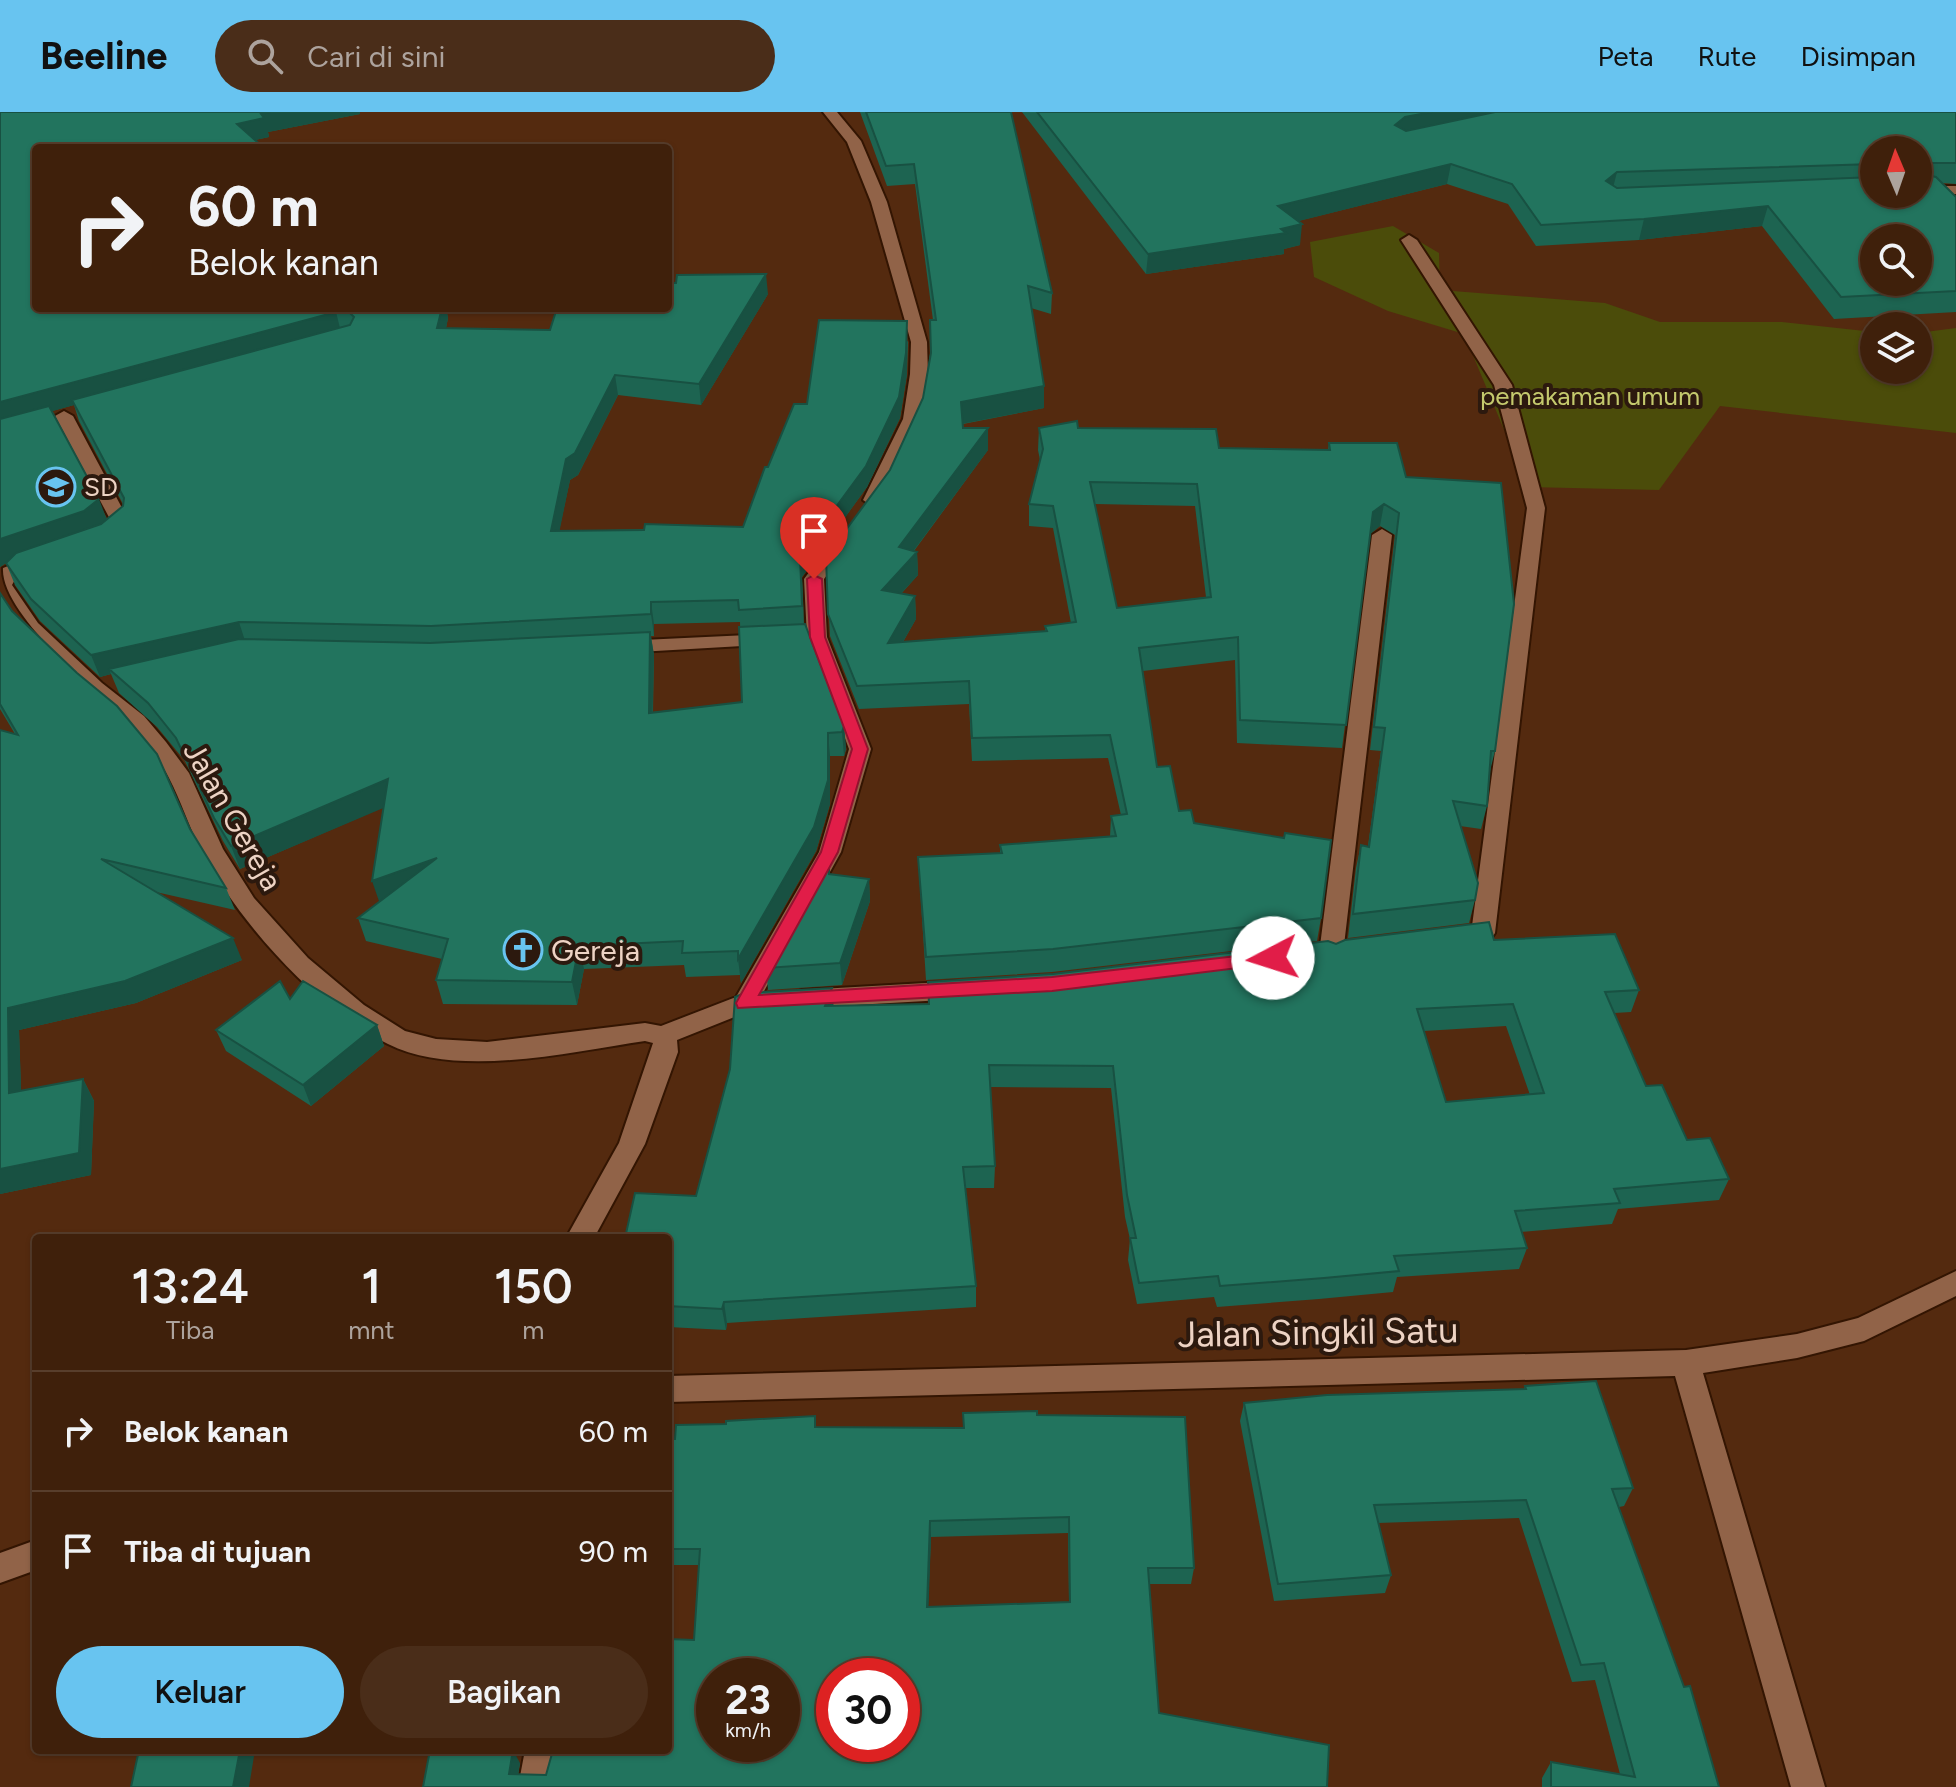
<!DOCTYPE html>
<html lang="id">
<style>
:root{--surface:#3f200b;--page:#4a2d19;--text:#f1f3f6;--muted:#ada39d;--line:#583e2c;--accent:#68c4f0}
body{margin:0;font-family:Figtree,sans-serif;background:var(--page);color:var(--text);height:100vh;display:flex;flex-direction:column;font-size:30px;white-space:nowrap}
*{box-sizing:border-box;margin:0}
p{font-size:26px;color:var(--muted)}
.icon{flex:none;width:44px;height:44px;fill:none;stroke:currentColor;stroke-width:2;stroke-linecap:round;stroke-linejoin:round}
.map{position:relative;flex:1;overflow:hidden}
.details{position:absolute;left:32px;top:1122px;width:640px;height:520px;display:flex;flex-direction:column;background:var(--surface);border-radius:8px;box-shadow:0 2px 6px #0004,0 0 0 2px var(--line)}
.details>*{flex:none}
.banner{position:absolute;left:32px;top:32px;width:640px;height:168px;border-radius:8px;box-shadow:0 2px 6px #0004,0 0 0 2px var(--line);background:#3f200b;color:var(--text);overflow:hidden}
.needle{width:52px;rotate:358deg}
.buttons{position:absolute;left:1860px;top:24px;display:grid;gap:16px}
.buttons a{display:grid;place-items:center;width:72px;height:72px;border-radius:50%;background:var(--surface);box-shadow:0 2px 6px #0004,0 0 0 2px var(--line);font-size:40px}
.speed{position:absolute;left:696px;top:1546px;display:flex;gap:16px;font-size:40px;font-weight:700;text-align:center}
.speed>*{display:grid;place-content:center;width:104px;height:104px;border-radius:50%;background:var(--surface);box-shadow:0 2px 6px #0004,0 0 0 2px var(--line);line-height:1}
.speed small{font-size:20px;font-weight:400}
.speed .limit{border:12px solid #d22;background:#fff;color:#111}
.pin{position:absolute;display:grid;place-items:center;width:68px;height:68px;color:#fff;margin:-82px -34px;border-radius:50% 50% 50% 0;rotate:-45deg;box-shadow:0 0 8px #0007}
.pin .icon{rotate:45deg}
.me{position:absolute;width:88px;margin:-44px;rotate:265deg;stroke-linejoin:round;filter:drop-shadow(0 0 6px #0008)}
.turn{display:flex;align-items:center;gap:28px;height:168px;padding:0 24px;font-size:36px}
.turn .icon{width:104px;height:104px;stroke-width:2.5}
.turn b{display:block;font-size:56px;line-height:68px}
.eta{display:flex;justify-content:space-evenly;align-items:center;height:136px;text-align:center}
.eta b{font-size:48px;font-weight:600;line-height:56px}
.action{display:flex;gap:16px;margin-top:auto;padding:16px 24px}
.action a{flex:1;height:92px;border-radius:48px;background:var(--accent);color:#111;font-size:32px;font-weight:600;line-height:92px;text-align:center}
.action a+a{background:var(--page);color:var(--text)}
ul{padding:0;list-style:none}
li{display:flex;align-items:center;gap:24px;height:120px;padding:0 24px;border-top:2px solid var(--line)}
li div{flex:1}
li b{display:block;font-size:30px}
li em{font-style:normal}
header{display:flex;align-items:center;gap:48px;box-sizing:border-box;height:112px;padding:0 40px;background:var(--accent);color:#111}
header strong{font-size:38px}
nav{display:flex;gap:44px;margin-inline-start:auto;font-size:28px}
.search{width:560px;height:72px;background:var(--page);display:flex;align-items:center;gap:20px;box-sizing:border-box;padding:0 28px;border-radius:44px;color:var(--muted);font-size:30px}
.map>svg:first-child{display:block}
.green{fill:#4b4c0a}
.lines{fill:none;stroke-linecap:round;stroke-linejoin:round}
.minor-casing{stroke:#331502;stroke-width:4}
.minor{fill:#916348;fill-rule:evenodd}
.wall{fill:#1d6451;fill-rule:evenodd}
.shaded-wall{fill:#185142}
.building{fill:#22745e;stroke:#185142;stroke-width:2;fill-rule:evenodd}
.route{fill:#e11d48;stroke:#92132f;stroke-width:2}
.labels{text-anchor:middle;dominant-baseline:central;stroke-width:8;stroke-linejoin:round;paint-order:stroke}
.far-park-label{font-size:26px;fill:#c4c96d;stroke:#2c190e}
.far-poi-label{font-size:26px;fill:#edd3c4;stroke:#2c190e;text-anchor:start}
.street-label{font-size:30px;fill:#edd3c4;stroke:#2c190e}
.poi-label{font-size:30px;fill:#edd3c4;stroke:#2c190e;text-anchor:start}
.near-street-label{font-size:36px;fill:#edd3c4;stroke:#2c190e}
</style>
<header>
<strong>Beeline</strong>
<div class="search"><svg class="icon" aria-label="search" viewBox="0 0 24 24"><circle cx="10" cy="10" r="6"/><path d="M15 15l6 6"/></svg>Cari di sini</div>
<nav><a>Peta</a><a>Rute</a><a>Disimpan</a></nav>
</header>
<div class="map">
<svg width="1956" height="1675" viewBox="0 0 1956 1675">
<rect width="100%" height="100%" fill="#542a0f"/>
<path class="green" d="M1393 114 1439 141 1440 178 1605 191 1660 210H1782L1874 220V258H1918V221L1956 216V321L1720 294 1659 378 1528 375 1464 222 1388 199 1314 165 1310 130Z"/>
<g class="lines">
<defs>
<path id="minor" d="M823 0H837L861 29 887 90 927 230 928 262 921 307 881 388 872 394 863 388 903 307 910 262 911 230 871 90 847 30Z
M1918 74H1956V82H1918Z
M1409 123 1417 128 1512 273 1545 396 1495 821 1491 827 1463 833 1455 830 1451 824 1455 818 1472 814 1527 396 1494 273 1401 128Z
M64 299 73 304 129 409C127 423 112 432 99 429L96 425 111 409 55 304Z
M1382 417 1392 423 1343 842 1340 848 1331 851 1322 848 1319 842 1372 423Z
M846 418 856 424 824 467 827 525 871 637 841 740 763 881 774 884 777 890 774 896 747 900 677 928 678 940 645 1032 594 1126H566L619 1031 653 931 645 929C570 940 458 967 388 932 317 898 237 808 201 738 189 715 181 689 169 666 160 648 145 633 132 618 106 587 0 503 3 456L34 444H48L51 448 48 452 17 464 12 473 38 511 102 571 144 604 166 630 189 661 223 737 254 786 308 846 364 893 405 919 436 927 487 930 645 911 661 914 736 885 819 740 849 637 807 525 804 467 839 420Z
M772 522 782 528 779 532 621 541 611 535 621 529Z
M961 869 970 872 973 878 970 884 961 887 802 896 793 893 790 887 793 881 802 878Z
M1956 1159V1184L1864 1229 1797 1246 1703 1261 1825 1675H1791L1675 1264 668 1290V1264L1686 1238 1797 1222 1858 1206Z
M36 1428V1458L0 1471V1441Z
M525 1638H559L552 1675H518Z"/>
</defs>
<use href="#minor" class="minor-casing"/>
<use href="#minor" class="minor"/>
</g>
<path class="wall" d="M0 0 360 2 268 20 269 25 255 28 36 196H446L448 206 446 216 550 218 768 182 701 293 618 283 578 363 570 368 559 419 743 415 768 355 807 292 908 229 907 262 900 306 867 375 802 465 804 512 844 614 846 637 844 644H830V692L816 739 741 871 740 863 686 865 684 853 584 857 577 893 443 892 436 868 442 847 366 829 358 806 379 790 384 695 240 757 223 729 185 649 157 615 119 581 111 562 100 565 40 509 15 473 6 451 0 455ZM74 293 79 309 123 392V394L107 407 52 299ZM740 510 742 590 653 600 654 543 651 524H654V512Z
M860 0H1011L1052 181 1051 202 1031 196 1044 274V296L963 312V316H988V338L914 439 917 440 918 463 901 482 915 484 916 507 903 530 1045 519V514L1071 511 1053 416 1029 414V392L1040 348 1038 338 1039 316H1078L1219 336 1328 338 1329 331 1406 365 1495 639 1490 659 1487 694 1481 717 1460 714 1475 788 1469 811 1348 826 1356 756 1361 733 1368 734 1381 639 1370 638 1395 423 1380 414 1370 422 1342 636 1237 631 1235 548 1143 559 1157 655 1179 699 1194 711 1321 806 1317 829 1052 860 926 868 918 745 1000 741V733L1110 725 1111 704 1121 703 1108 646 972 649 969 592 859 597 830 524 826 445 890 358 923 286 930 242 933 208 915 72 887 74ZM1095 392 1195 394 1206 485 1117 496Z
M1022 0H1956V72L1942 71 1956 85V200L1834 207 1762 114 1639 128 1536 134 1508 92 1447 72 1298 109 1300 133 1284 137V142L1146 162ZM1874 38 1918 82H1874Z
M0 481 12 499 190 717 226 776 235 798 156 780 242 848 136 891 19 918 21 979 83 967 94 989 91 1063 0 1082V618L15 622 0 597Z
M830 762 869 767 870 789 842 873 768 878 766 856Z
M1494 828 1639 878 1631 900 1614 901 1646 974 1687 1028 1729 1067 1719 1088 1618 1097 1612 1112 1521 1120 1527 1136 1519 1157 1397 1165 1393 1180 1319 1187 1217 1195 1214 1185 1137 1192 1128 1148 1130 1127 1125 1105 1111 976 990 975 995 1054 994 1076H965L976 1174V1195L727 1211 726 1218 668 1215V1126L696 1084 833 894 928 892V870L1053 862 1336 832ZM1506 914 1530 983 1446 990 1424 919Z
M377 913 384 934 311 994 226 939 216 918Z
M1525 1274 1633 1376 1624 1394 1619 1395 1719 1675H1542V1666L1551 1650 1620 1662 1595 1568 1572 1570 1519 1406 1378 1411 1391 1463 1385 1481 1274 1489 1240 1309 1244 1291 1524 1277Z
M1037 1303 1194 1456 1191 1472H1149L1159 1601 1329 1633 423 1675 520 1651 518 1663H546L668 1638 694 1528 699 1453H668V1327L816 1315 964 1316ZM1068 1421 1069 1490 928 1495 931 1425Z"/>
<path class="shaded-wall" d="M270 0H360V2L268 20 269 25 242 31 237 12 261 2Z
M1432 0H1529L1401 25 1395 13 1405 5Z
M1451 52 1447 72 1275 115 1278 94Z
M1617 60 1612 80 1606 69Z
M1768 94 1762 114 1639 128 1644 107Z
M1302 112 1300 133 1284 137V142L1146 162 1148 142Z
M766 162 768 182 701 293 699 272Z
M442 196H446L448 206 442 237 437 216Z
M336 200 341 220 72 288 74 293 0 314V290Z
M907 209V262L900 306 867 375 802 465 804 516 800 444Z
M615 263 618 283 578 363 570 368 555 441 551 419 566 347Z
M1044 274V296L961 312V290Z
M988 316V338L900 457 899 435Z
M99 387 107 408 93 420 9 449 0 455V427Z
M1384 392 1380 414 1369 423 1373 400Z
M917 440 918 463 883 501 882 478Z
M915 484 916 507 889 554 888 531Z
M651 490 654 512V524L651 502Z
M239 510 246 532 109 557 111 562 100 565 91 543Z
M650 520 654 543 652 624 649 601Z
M844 614 846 637 844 644 842 620Z
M828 621 830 644V692L816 739 741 871 738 847Z
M388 667 395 691 240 757 231 734Z
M437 746 380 792 372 769Z
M869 767 870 789 842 873 840 851Z
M233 826 242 848 136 891 19 918 22 1003 9 981 8 896Z
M579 834 584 857 577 893 572 870Z
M832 876 834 898 825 894Z
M377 913 384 934 311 994 303 973Z
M83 967 94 989 91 1063 0 1082V1057Z
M724 1190 727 1211 726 1218 722 1197Z
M930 1409 931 1425 928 1511 927 1495Z
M240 1638H255L249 1675H233Z
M513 1638 520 1651 516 1675 509 1662Z"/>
<path class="building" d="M0 0H270L261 2 264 6 237 12 264 36H36V196H442L437 216 550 218 557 196H668V171H676L677 163 766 162 699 272 615 263 575 341 566 347 551 419 644 418 645 412 743 415 765 355H768L794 292H807L819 208 907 209 906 241 899 285 866 354 800 444 802 494 739 498 738 488 651 490V502L431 514 239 510 91 543 31 487 6 451 16 441 101 412 123 394 124 386 72 288 350 213 354 205 349 200H336L0 290Z
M866 0H1011L1052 181 1028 174 1044 274 961 290 963 316H988L899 435 917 440 882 478 915 484 888 531 1047 519 1045 514 1076 510 1053 394 1029 392 1043 337 1039 316 1077 309 1078 316 1216 317 1219 336 1330 338 1329 331H1397L1406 365 1501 371 1514 492 1495 639H1491L1487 694 1453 689 1478 771 1475 788 1353 802 1361 733 1369 735 1385 616 1374 615 1399 401 1384 392 1373 400 1346 613 1240 608 1238 525 1139 536 1157 655 1170 654 1179 699 1191 698 1194 711 1284 726 1285 721 1331 728 1321 806 1053 837 926 845 918 745 1002 741 1000 733 1116 724 1111 704 1127 702 1110 623 972 626 969 569 857 574 828 502 826 445 890 358 923 286 931 241 930 208H936L914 52 886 54ZM1090 370 1197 372 1211 485 1117 496Z
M1037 0H1432L1405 5 1395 13 1406 19 1495 0H1956V51H1925L1922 62 1936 65 1956 85V179L1841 185 1768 94 1644 107 1541 113 1512 72 1451 52 1278 94 1302 112 1281 117 1286 121 1148 142ZM1874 38H1918V82H1874V65L1617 76 1606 69 1617 60 1874 52ZM1874 126H1918V170H1874Z
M49 294 99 387 84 399 0 427V307Z
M0 481 12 499 77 561 117 594 157 642 190 717 226 776 101 747 233 826 125 869 8 896 9 981 83 967 79 1041 0 1057V618L18 623 0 592Z
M805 512 844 614 842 620 828 621V668L814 715 738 847V839L682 841 683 829 579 834 572 870 436 868 448 827 358 806 437 746 372 769 388 667 231 734 214 706 176 626 148 591 109 557 239 527 430 531 650 520 649 601 742 590 739 515Z
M829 744V762L869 767 840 851 766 856Z
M1489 810 1494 828 1615 822 1639 878 1605 880 1646 974 1662 973 1687 1028 1710 1026 1729 1067 1614 1077 1620 1091 1515 1099 1527 1136 1394 1144 1399 1159 1324 1166 1220 1174 1218 1164 1139 1171 1130 1126H1136L1127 1083 1113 954 989 953 995 1054 963 1055 976 1174 724 1190 722 1197 668 1194V1126H625L635 1081 696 1084 730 957 735 885 745 881 832 876 825 894 929 892 928 870 1053 862 1328 829 1336 832 1345 828ZM1513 892 1544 981 1446 990 1417 897Z
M280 869 290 887 303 869 377 913 303 973 216 918Z
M1596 1269 1633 1376 1612 1377 1684 1575 1690 1574 1719 1675H1551V1650L1635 1665 1604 1551 1581 1553 1526 1388 1374 1393 1391 1463 1278 1472 1244 1291 1327 1283 1526 1277 1525 1274Z
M1037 1299V1303L1185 1305 1194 1456H1148L1159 1601 1329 1633 1327 1675H423L430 1638H513L509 1662 546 1663 553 1638H668V1527L694 1528 700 1437H668V1327H675L676 1313 726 1312V1309L815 1304V1315L964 1316 963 1301ZM1069 1405 1070 1490 927 1495 930 1409ZM714 1564H782V1632H714ZM834 1564H902V1632H834Z
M139 1638H240L233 1675H131Z"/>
<path class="route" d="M814 463 822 467 825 525 868 637 838 740 759 883 1052 865 1273 840 1282 846 1279 851 1052 879 738 896 736 891 821 740 852 637 810 525 807 467Z"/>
<defs>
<symbol id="school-ring" viewBox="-11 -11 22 22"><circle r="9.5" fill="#2c190e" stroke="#68c4f0" stroke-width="1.5"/><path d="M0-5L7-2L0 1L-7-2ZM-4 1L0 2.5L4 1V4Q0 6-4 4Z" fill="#68c4f0"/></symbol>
<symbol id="church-ring" viewBox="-11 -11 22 22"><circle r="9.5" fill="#2c190e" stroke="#68c4f0" stroke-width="1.5"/><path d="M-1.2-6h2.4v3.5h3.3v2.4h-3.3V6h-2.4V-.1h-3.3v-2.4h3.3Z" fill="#68c4f0"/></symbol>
</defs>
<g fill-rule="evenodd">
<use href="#school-ring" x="34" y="353" width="44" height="44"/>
<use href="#church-ring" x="501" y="816" width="44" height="44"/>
</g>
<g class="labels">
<g class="far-park-label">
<text x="1590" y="284">pemakaman umum</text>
</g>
<g class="far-poi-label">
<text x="84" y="375">SD</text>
</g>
<g class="street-label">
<text transform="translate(233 704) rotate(60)">Jalan Gereja</text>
</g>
<g class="poi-label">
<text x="551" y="838">Gereja</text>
</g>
<g class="near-street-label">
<text transform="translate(1318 1220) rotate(-1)">Jalan Singkil Satu</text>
</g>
</g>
</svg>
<div class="buttons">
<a><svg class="needle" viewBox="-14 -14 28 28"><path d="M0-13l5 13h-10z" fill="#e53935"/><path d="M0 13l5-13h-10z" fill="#ada39d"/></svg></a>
<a><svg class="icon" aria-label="search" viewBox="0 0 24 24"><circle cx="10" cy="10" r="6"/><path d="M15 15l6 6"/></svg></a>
<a><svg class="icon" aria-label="layers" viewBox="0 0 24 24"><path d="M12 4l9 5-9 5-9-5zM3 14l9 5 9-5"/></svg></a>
</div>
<div class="speed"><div>23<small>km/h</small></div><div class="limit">30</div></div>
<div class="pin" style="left:814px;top:467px;background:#d93025"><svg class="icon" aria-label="arrive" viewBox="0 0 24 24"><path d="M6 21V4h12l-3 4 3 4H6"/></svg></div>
<svg class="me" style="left:1273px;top:846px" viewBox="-20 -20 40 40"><circle r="19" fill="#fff"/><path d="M0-13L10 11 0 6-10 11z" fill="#e11d48"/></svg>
<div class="banner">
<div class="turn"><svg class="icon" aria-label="right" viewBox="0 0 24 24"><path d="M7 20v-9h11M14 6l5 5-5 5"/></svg><div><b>60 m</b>Belok kanan</div></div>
</div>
<section class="details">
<div class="eta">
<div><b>13:24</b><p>Tiba</p></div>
<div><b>1</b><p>mnt</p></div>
<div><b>150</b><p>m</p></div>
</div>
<ul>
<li><svg class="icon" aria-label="right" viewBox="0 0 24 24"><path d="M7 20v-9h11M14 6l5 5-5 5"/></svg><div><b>Belok kanan</b></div><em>60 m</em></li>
<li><svg class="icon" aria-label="arrive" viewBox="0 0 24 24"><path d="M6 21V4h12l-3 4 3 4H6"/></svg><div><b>Tiba di tujuan</b></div><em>90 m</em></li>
</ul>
<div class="action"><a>Keluar</a><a>Bagikan</a></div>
</section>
</div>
